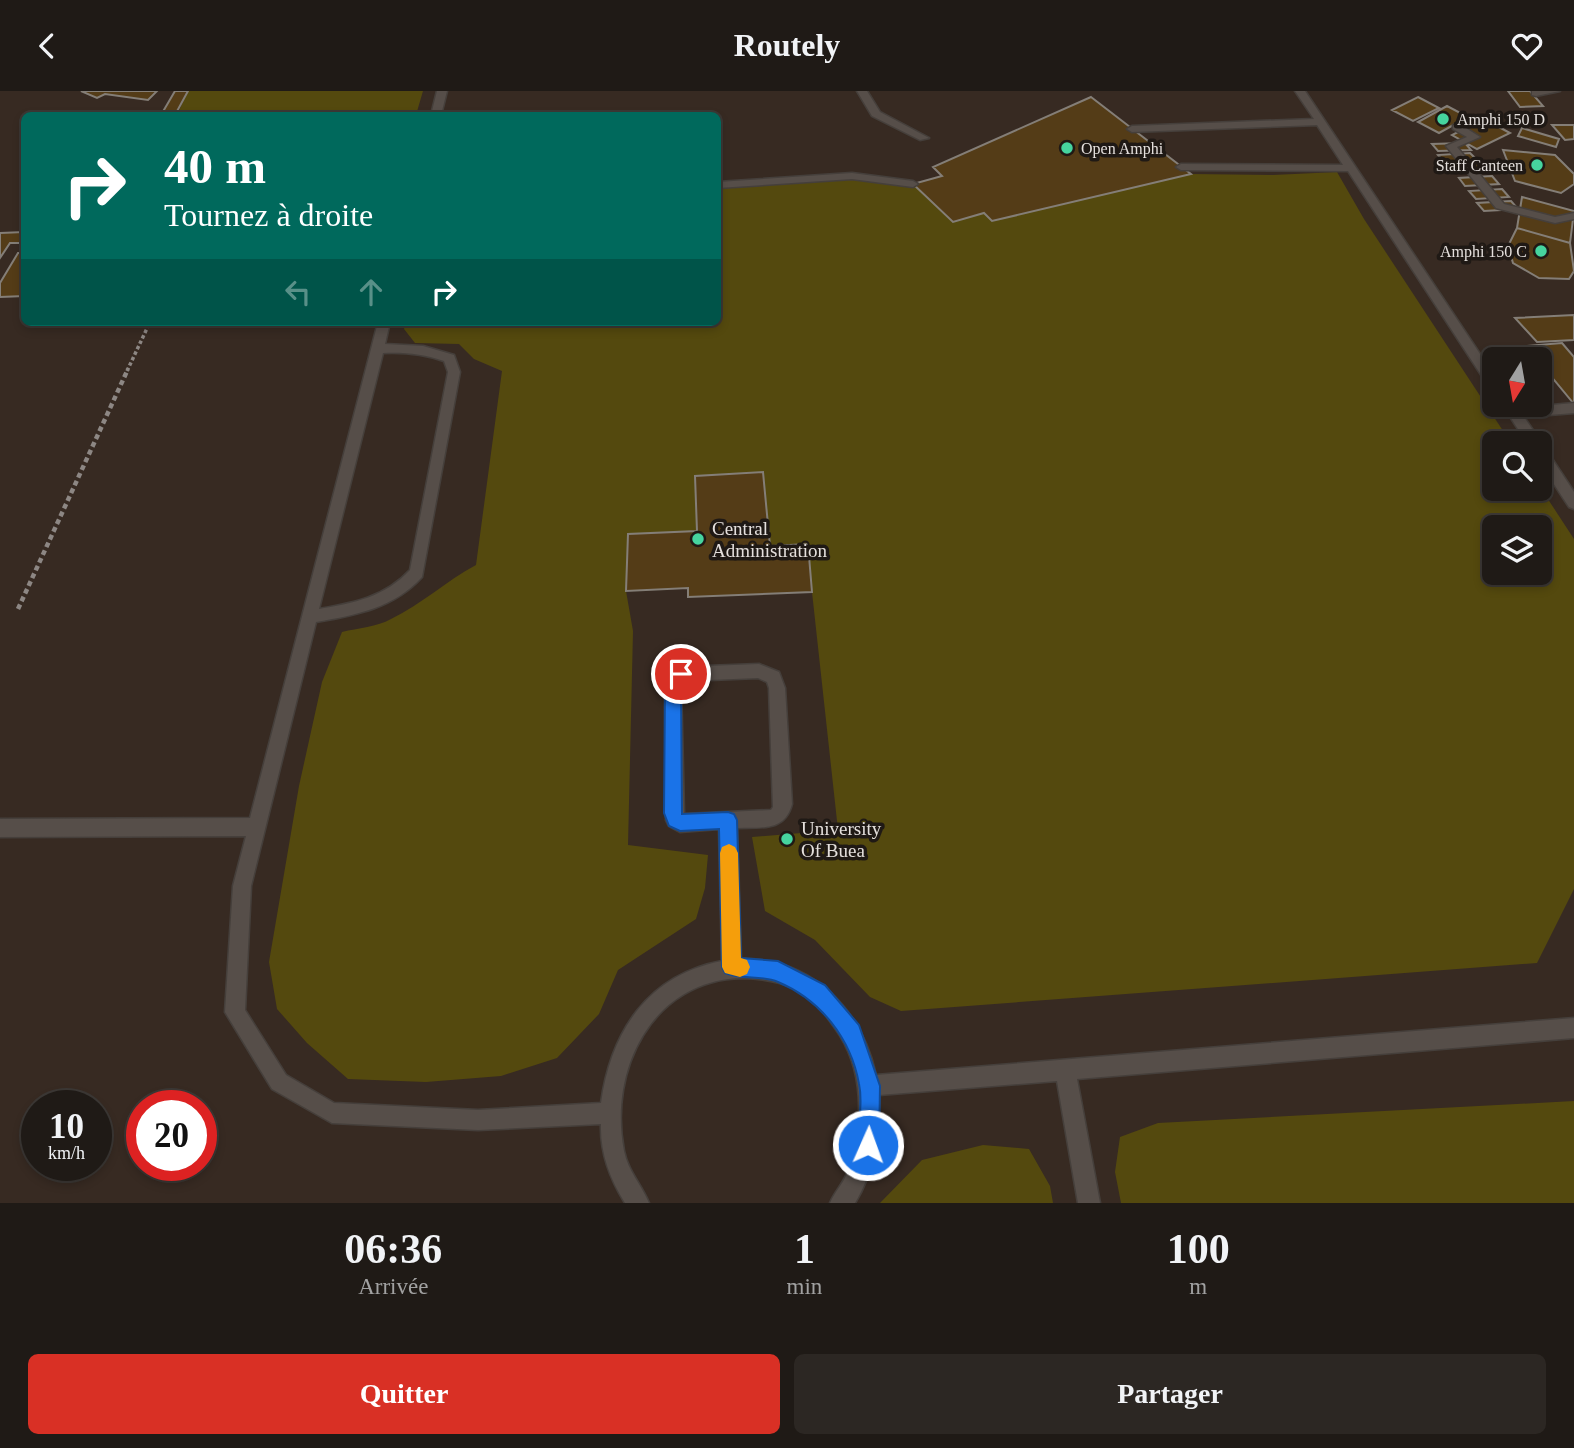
<!DOCTYPE html>
<html lang="fr">
<meta charset="utf-8">
<style>
:root{--surface:#1f1a16;--page:#2c2723;--text:#f1f3f6;--muted:#a1a1a1;--line:#3c3835;--accent:#d93025}
body{margin:0;font-family:"Times New Roman",serif;background:var(--page);color:var(--text);height:100vh;display:flex;flex-direction:column;font-size:26px;white-space:nowrap}
*{box-sizing:border-box;margin:0}
p{font-size:23px;color:var(--muted)}
.icon{flex:none;width:38px;height:38px;fill:none;stroke:currentColor;stroke-width:2;stroke-linecap:round;stroke-linejoin:round}
.map{position:relative;height:1112px;overflow:hidden}
.panel{display:flex;flex-direction:column;background:var(--surface);flex:1}
.panel>*{flex:none}
.top-card{position:absolute;left:21px;top:21px;width:700px;height:214px;border-radius:10px;box-shadow:0 4px 10px #0003,0 0 0 2px var(--line);background:#00695c;color:#fff;overflow:hidden}
.needle{width:46px;rotate:191deg}
.fabs{position:absolute;left:1482px;top:256px;display:grid;gap:14px}
.fabs a{display:grid;place-items:center;width:70px;height:70px;border-radius:10px;background:var(--surface);box-shadow:0 4px 10px #0003,0 0 0 2px var(--line);font-size:35px}
.speed{position:absolute;left:21px;top:999px;display:flex;gap:14px;font-size:35px;font-weight:700;text-align:center}
.speed>*{display:grid;place-content:center;width:91px;height:91px;border-radius:50%;background:var(--surface);box-shadow:0 4px 10px #0003,0 0 0 2px var(--line);line-height:1}
.speed small{font-size:18px;font-weight:400}
.speed .limit{border:10px solid #d22;background:#fff;color:#111}
.pin{position:absolute;display:grid;place-items:center;width:60px;height:60px;color:#fff;margin:-30px;border:4px solid #fff;border-radius:50%;box-shadow:0 2px 7px #0007}
.me{position:absolute;width:77px;margin:-38px;rotate:2deg;stroke-linejoin:round;filter:drop-shadow(0 0 5px #0008)}
.turn{display:flex;align-items:center;gap:24px;height:147px;padding:0 28px;font-size:32px}
.turn .icon{width:91px;height:91px;stroke-width:2.5}
.turn b{display:block;font-size:49px;line-height:60px}
.lanes{display:flex;align-items:center;height:66px;padding:0 28px;background:#0003;justify-content:center;gap:35px;direction:ltr}
.lanes .off{opacity:.35}
.eta{display:flex;justify-content:space-evenly;align-items:center;height:119px;text-align:center}
.eta b{font-size:42px;font-weight:600;line-height:49px}
.primary-button{display:flex;gap:14px;margin-top:auto;padding:14px 28px}
.primary-button a{flex:1;height:80px;border-radius:10px;background:var(--accent);color:#fff;font-size:28px;font-weight:600;line-height:80px;text-align:center}
.primary-button a+a{background:var(--page);color:var(--text)}
header{display:flex;justify-content:space-between;align-items:center;height:91px;padding:0 28px;background:var(--surface);font-size:32px;font-weight:600}
.map>svg:first-child{display:block}
.built{fill:#372a22;fill-rule:evenodd}
.green{fill:#54490e;fill-rule:evenodd}
.building{fill:#543c17;stroke:#847e77;stroke-width:2}
.lines{fill:none;stroke-linecap:round;stroke-linejoin:round}
.service-casing{stroke:#453f3b;stroke-width:3}
.path-far1{stroke:#8d8784;stroke-width:3.5;stroke-dasharray:3.5 2.5;stroke-linecap:butt}
.path{stroke:#8d8784;stroke-width:4.5;stroke-dasharray:5 3.5;stroke-linecap:butt}
.service{fill:#564e49;fill-rule:evenodd}
.route{fill:#1a73e8;stroke:#114b97;stroke-width:2}
.slow{fill:#f59e0b}
.poi-dot{fill:#46d49e;stroke:#1f1915;stroke-width:2.5}
.labels{text-anchor:middle;dominant-baseline:central;stroke-width:7;stroke-linejoin:round;paint-order:stroke}
.far-poi-label{font-size:16px;fill:#e5e0dd;stroke:#1f1915;text-anchor:start}
.poi-label{font-size:19px;fill:#e5e0dd;stroke:#1f1915;text-anchor:start}
</style>
<header><svg class="icon" aria-label="back" viewBox="0 0 24 24"><path d="M15 5l-7 7 7 7"/></svg>Routely<svg class="icon" aria-label="heart" viewBox="0 0 24 24"><path d="M12 20l-8-8c-3-5 5-10 8-4 3-6 11-1 8 4z"/></svg></header>
<div class="map">
<svg width="1574" height="1112" viewBox="0 0 1574 1112">
<rect width="100%" height="100%" fill="#29221e"/>
<path class="built" d="M0 0H1574V1112H0ZM24 24H718V231H24ZM1494 268H1540V313H1494ZM1494 352H1540V397H1494ZM1494 436H1540V481H1494ZM37 1015H96V1074H37ZM142 1015H201V1074H142Z"/>
<path class="green" d="M188 0H423L416 24H177Z
M1337 81 1364 128 1511 352H1494V397L1540 396 1574 448V798L1537 872 901 920 870 906 815 849 765 820 752 746 838 739 812 501 770 455 763 381 697 440 628 443 626 500 633 540 628 754 708 764 705 797 696 828 618 879 599 923 557 967 501 985 426 991 348 988 307 952 277 918 269 871 299 695 322 591 342 541C358 537 377 536 391 528 422 513 446 490 476 474L502 280 474 268 459 253 415 252 404 238 406 231H718V98L852 85 913 93 984 122 992 130 1191 83 1273 84ZM1494 436H1540V481H1494Z
M1574 1010V1112H1121L1115 1081 1120 1046 1158 1032Z
M983 1054 1029 1058 1050 1095 1053 1112H880L922 1069Z"/>
<path class="building" d="M81 0H157L148 9 105 3 97 7Z
M175 0H188L175 24H161Z
M1508 0H1530L1543 15 1520 16Z
M1091 6 1191 83 992 130 984 122 953 131 913 93 942 85 933 76Z
M1418 6 1439 17 1413 30 1392 19Z
M1447 15 1468 26 1439 42 1418 31Z
M1484 28 1510 42 1477 58 1452 44Z
M1552 34H1574V48L1565 49Z
M1522 37 1559 48 1556 56 1518 45Z
M1465 52 1471 59 1438 60 1432 53Z
M1503 59 1555 64 1574 83V93L1561 102 1515 90Z
M1470 62 1477 69 1444 71 1438 64Z
M1478 72 1485 80 1452 82 1446 74Z
M1492 85 1499 93 1465 95 1459 87Z
M1502 98 1509 106 1476 108 1469 100Z
M1522 106 1574 120 1570 152 1517 137Z
M1511 110 1518 118 1484 120 1477 112Z
M1517 137 1570 152 1574 180 1569 188 1539 187 1513 172 1508 155Z
M24 141V152H10L0 167V142Z
M18 162H24V205L0 206V192Z
M1574 224V249L1537 251 1515 227Z
M1562 252 1574 266V313L1540 272V268L1526 255Z
M763 381 770 455 808 453 812 501 688 506V497L626 500 628 443 697 440 695 385Z"/>
<g class="lines">
<defs>
<path id="service" d="M437 0H447L441 24H431Z
M857 0H867L880 21 929 47 920 49 872 25Z
M1295 0H1305L1494 284V297L1489 296 1348 80 1181 79 1176 76 1181 73 1343 74 1317 34 1132 41 1127 38 1132 35 1314 28Z
M1532 0H1560L1536 5 1532 4Z
M1453 34H1461L1480 46 1457 56 1504 113 1555 126 1574 122V128L1555 132 1496 117 1446 55 1467 46 1453 38Z
M852 82 913 90 918 93 913 96 852 88 718 97V91Z
M378 231H390L385 253 423 255 454 264 460 281 422 486C394 517 356 524 316 531L251 795 245 919 286 984 334 1012 478 1019 601 1012C611 940 648 884 722 870L719 738 680 741 669 735 666 729 665 593 675 578 681 576 759 573 779 581 785 597 792 713C785 741 761 736 737 737L741 868C812 867 861 918 876 984L1574 927V947L1077 988 1100 1112H1078L1057 990 879 1004C880 1041 874 1081 855 1112H830C835 1100 844 1092 848 1080 864 1033 865 978 835 937 828 928 821 916 812 908 793 893 766 887 742 887 652 889 608 979 624 1060 628 1080 641 1093 649 1112H625C610 1088 600 1062 601 1033L478 1039 332 1032 272 998 225 921 233 795 246 745 0 746V728L250 727ZM383 262C404 261 424 263 444 270L448 281 410 479C385 506 354 512 319 518ZM758 587 767 591 769 597 773 716 771 719 684 723 681 595 685 590Z
M1574 312V322L1524 326 1539 348 1541 352 1540 353 1527 352 1503 315 1516 313 1518 317Z
M1540 356 1545 357 1574 401V418L1569 416 1540 372Z"/>
</defs>
<use href="#service" class="service-casing"/>
<path class="path-far1" d="M127 280 150 231"/>
<path class="path" d="M18 518 128 278"/>
<use href="#service" class="service"/>
</g>
<path class="route" d="M681 576 689 583 681 595 682 723 728 721 734 723 737 729 741 867 778 870 825 894 859 934 880 995 879 1054 876 1061 868 1064 860 1061 857 1054C858 1035 863 1012 859 993 851 948 821 909 778 891 762 884 742 889 725 882L722 876 719 738 680 740 669 735 664 722 665 593 675 578Z"/>
<path class="slow" d="M729 753 735 756 738 762 741 867 747 869 750 876 747 883 740 886 725 882 722 876 720 762 722 756Z"/>
<g class="poi-dot">
<circle cx="1443" cy="28" r="7"/>
<circle cx="1067" cy="57" r="7"/>
<circle cx="1537" cy="74" r="7"/>
<circle cx="1541" cy="160" r="7"/>
<circle cx="698" cy="448" r="7"/>
<circle cx="787" cy="748" r="7"/>
</g>
<g class="labels">
<g class="far-poi-label">
<text x="1457" y="28">Amphi 150 D</text>
<text x="1081" y="57">Open Amphi</text>
<text x="1523" y="74" text-anchor="end">Staff Canteen</text>
<text x="1527" y="160" text-anchor="end">Amphi 150 C</text>
</g>
<g class="poi-label">
<text x="712" y="437">Central<tspan x="712" dy="22">Administration</tspan></text>
<text x="801" y="737">University<tspan x="801" dy="22">Of Buea</tspan></text>
</g>
</g>
</svg>
<div class="fabs">
<a><svg class="needle" viewBox="-14 -14 28 28"><path d="M0-13l5 13h-10z" fill="#e53935"/><path d="M0 13l5-13h-10z" fill="#a1a1a1"/></svg></a>
<a><svg class="icon" aria-label="search" viewBox="0 0 24 24"><circle cx="10" cy="10" r="6"/><path d="M15 15l6 6"/></svg></a>
<a><svg class="icon" aria-label="layers" viewBox="0 0 24 24"><path d="M12 4l9 5-9 5-9-5zM3 14l9 5 9-5"/></svg></a>
</div>
<div class="speed"><div>10<small>km/h</small></div><div class="limit">20</div></div>
<div class="pin" style="left:681px;top:583px;background:#d93025"><svg class="icon" aria-label="arrive" viewBox="0 0 24 24"><path d="M6 21V4h12l-3 4 3 4H6"/></svg></div>
<svg class="me" style="left:868px;top:1054px" viewBox="-20 -20 40 40"><circle r="17" fill="#1a73e8" stroke="#fff" stroke-width="3"/><path d="M0-11L8 9 0 5-8 9z" fill="#fff"/></svg>
<div class="top-card">
<div class="turn"><svg class="icon" aria-label="right" viewBox="0 0 24 24"><path d="M7 20v-9h11M14 6l5 5-5 5"/></svg><div><b>40 m</b>Tournez à droite</div></div>
<div class="lanes"><svg class="icon off" aria-label="left" viewBox="0 0 24 24"><path d="M17 20v-9H6M10 6l-5 5 5 5"/></svg><svg class="icon off" aria-label="ahead" viewBox="0 0 24 24"><path d="M12 20V5M6 11l6-6 6 6"/></svg><svg class="icon" aria-label="right" viewBox="0 0 24 24"><path d="M7 20v-9h11M14 6l5 5-5 5"/></svg></div>
</div>
</div>
<section class="panel">
<div class="eta">
<div><b>06:36</b><p>Arrivée</p></div>
<div><b>1</b><p>min</p></div>
<div><b>100</b><p>m</p></div>
</div>
<div class="primary-button"><a>Quitter</a><a>Partager</a></div>
</section>
